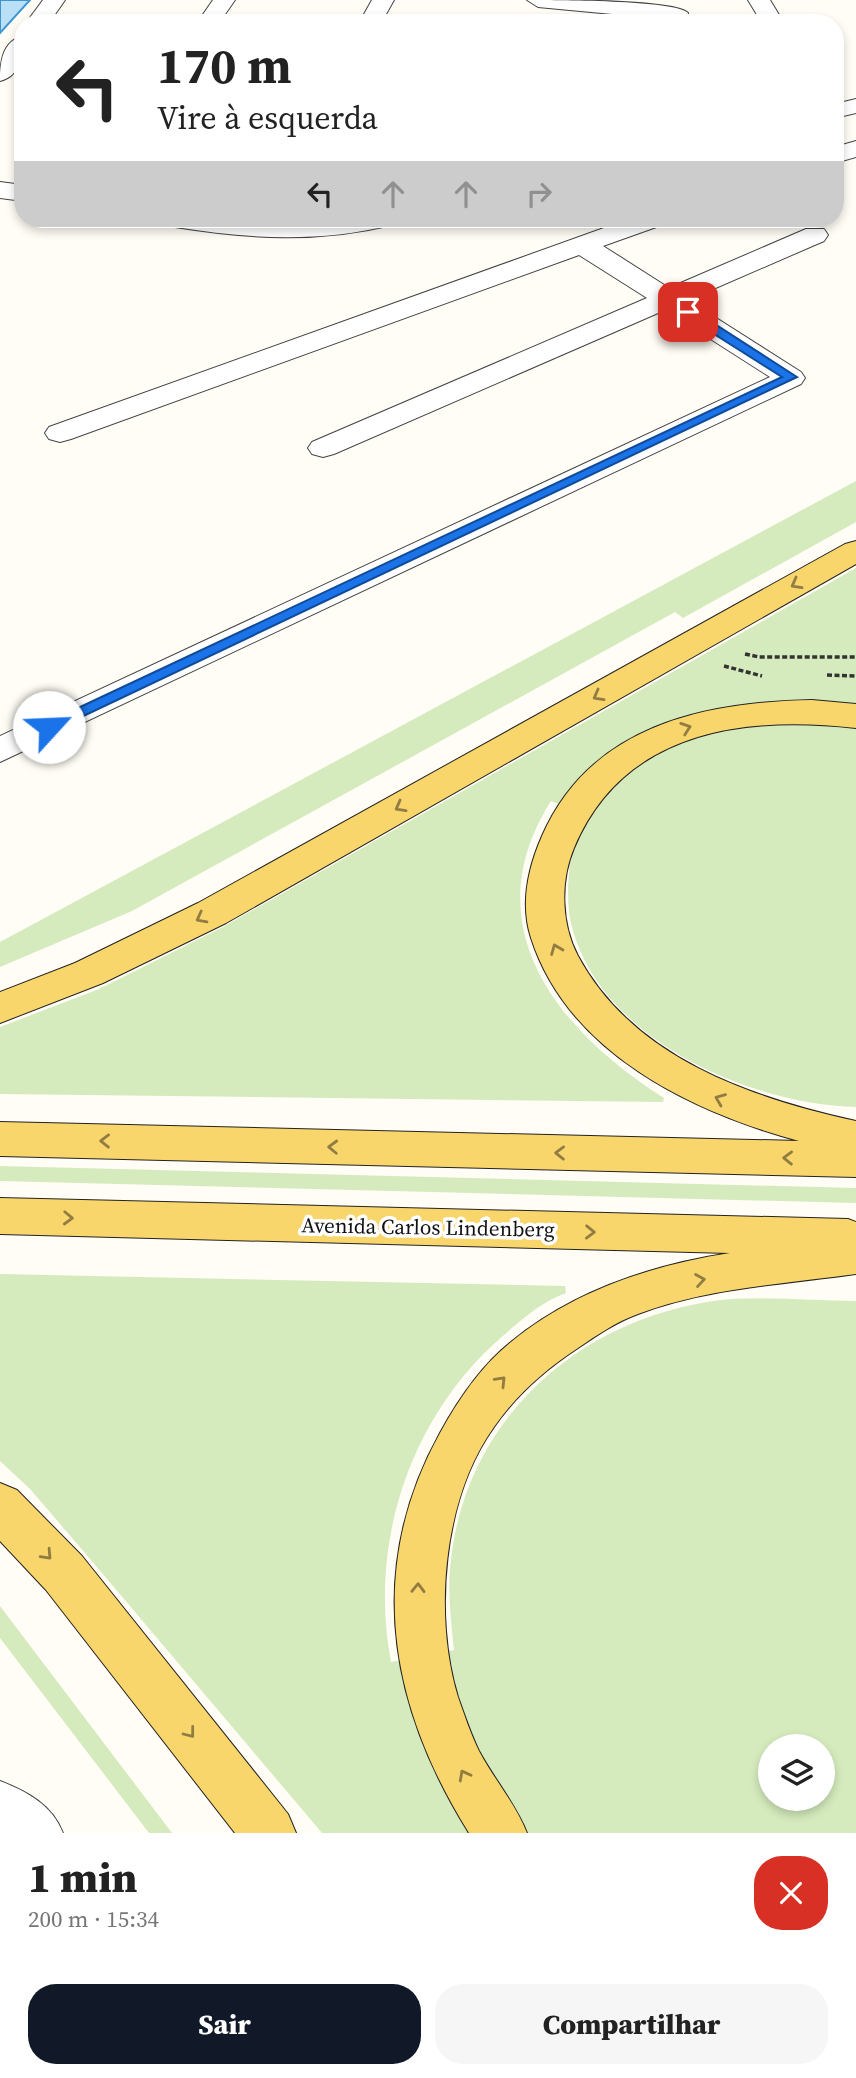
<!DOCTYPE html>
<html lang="pt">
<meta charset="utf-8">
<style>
:root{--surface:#fff;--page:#f6f6f6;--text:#222;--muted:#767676;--accent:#111827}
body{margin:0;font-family:"Source Serif 4",serif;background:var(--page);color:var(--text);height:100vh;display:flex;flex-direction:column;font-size:26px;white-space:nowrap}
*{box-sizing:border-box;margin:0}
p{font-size:23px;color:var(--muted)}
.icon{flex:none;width:38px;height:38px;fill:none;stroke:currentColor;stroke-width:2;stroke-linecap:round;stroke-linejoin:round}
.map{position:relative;height:1833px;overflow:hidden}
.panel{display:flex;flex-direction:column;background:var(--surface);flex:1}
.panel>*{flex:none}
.banner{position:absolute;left:14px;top:14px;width:830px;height:214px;border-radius:28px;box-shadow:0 4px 10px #0003;background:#fff;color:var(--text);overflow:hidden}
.controls{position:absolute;left:758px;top:1734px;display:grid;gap:14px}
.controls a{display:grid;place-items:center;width:77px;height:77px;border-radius:50%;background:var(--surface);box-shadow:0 4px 10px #0003;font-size:35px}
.pin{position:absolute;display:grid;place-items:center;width:60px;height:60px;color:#fff;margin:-30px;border-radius:14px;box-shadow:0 4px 10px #0006}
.me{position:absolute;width:77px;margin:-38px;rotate:65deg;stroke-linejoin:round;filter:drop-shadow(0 0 5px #0008)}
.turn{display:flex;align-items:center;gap:24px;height:147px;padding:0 28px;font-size:32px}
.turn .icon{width:91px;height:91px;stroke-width:2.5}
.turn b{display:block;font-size:49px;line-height:60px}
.lanes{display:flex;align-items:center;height:66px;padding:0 28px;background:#0003;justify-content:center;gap:35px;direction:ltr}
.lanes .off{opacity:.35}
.round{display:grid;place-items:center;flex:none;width:74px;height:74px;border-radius:28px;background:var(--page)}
.summary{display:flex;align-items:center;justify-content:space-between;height:119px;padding:0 28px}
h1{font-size:42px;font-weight:800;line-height:52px}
.primary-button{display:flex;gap:14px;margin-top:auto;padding:14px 28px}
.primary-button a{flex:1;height:80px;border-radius:28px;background:var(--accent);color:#fff;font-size:28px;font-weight:800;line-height:80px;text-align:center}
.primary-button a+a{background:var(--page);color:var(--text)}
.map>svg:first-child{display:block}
.green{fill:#d5ebbd;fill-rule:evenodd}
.water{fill:#b9e0f7;stroke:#3f96cf;stroke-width:2}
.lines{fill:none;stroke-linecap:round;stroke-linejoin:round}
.minor-casing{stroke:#444;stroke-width:2}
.major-casing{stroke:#222;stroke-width:2}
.path{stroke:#333;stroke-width:3.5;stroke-dasharray:5 2.5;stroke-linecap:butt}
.minor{fill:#fff;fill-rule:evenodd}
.major{fill:#f9d66b;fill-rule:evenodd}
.oneway{stroke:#917d42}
.route{fill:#1a73e8;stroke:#114b97;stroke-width:2}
.labels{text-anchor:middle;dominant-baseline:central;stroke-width:7;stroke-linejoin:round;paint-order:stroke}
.street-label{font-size:21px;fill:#111;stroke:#fff}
</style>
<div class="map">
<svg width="856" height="1833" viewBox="0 0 856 1833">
<rect width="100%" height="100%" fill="#fffdf5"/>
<path class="green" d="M856 481V522L683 618 675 612 132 911 0 967V942Z
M856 568V1107C750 1104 605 1041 573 931 561 890 575 851 573 810L551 801C472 926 558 1031 664 1098L663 1102 0 1094V1027L99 989 223 927Z
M0 1166 856 1188V1203L0 1181Z
M0 1274 565 1286 566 1293C543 1301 522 1319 504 1335 411 1414 368 1542 391 1662L454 1650C451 1620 447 1590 451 1560 466 1420 577 1321 713 1301 755 1295 812 1301 856 1301V1833H322L85 1553 30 1489 0 1461ZM770 1746H822V1799H770Z
M0 1606 172 1833H149L0 1638Z"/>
<path class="water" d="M0 0H30L0 33Z"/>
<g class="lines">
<defs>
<path id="minor" d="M43 0H65L49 23H26Z
M213 0H235L219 23H197Z
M372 0H394L381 23H359Z
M527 0C551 0 677 0 688 13L686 23H664L665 19 538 7Z
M748 0H770L784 23H762Z
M23 36C23 54 21 76 0 81 0 63 2 41 23 36Z
M856 99V113L835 118V104Z
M856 141V157L835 163V147Z
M0 182 23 185V201L0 198Z
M162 219H224L279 224 396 219 392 225C318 243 250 239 175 227L166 225Z
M629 219H666L662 225 603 246 669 288 806 229H824L828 235 824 241 688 300 801 372 805 378 801 384 0 762V736L770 377 665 310 334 454 323 457 312 454 308 448 312 442 647 298 579 255 71 439 60 442 49 439 45 433 49 427Z
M0 1781C28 1792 52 1805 63 1833H0Z"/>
<path id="major" d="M856 541V564L226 923 103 983 0 1023V992L75 963 198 903 845 544Z
M812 700 856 704V728C743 715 623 731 574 848 560 881 561 924 578 956 633 1058 751 1098 856 1121V1177L0 1156V1122L799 1141C692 1112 568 1053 531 938 520 904 528 868 542 836 590 726 703 702 812 700Z
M0 1198 848 1219 856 1222V1274C784 1284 706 1288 638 1314 616 1322 597 1335 578 1348 546 1369 516 1395 494 1427 443 1498 433 1615 458 1697 464 1714 471 1735 479 1751 494 1779 515 1803 527 1833H469C389 1705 365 1569 440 1433 458 1400 481 1366 511 1342 573 1291 652 1265 730 1253L0 1234Z
M0 1483 17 1490 82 1556 288 1814 296 1833H235L46 1590 0 1541Z"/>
</defs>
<use href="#minor" class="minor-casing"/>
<use href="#major" class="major-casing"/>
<path class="path" d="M745 654 759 657H856
M724 666 762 676
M827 675 856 676"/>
<use href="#minor" class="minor"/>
<use href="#major" class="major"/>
</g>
<defs><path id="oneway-chevron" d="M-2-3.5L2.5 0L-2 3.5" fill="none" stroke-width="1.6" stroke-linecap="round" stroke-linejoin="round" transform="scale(1.75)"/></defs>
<g class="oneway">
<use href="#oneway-chevron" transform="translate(796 584) rotate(151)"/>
<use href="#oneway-chevron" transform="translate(598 696) rotate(151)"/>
<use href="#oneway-chevron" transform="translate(686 728) rotate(-19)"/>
<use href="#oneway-chevron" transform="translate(400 807) rotate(151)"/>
<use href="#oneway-chevron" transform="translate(201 918) rotate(152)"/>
<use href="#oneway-chevron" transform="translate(556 949) rotate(-112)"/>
<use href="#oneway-chevron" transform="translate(720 1099) rotate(-158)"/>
<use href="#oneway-chevron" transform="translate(105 1141) rotate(-179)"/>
<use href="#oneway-chevron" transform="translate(333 1147) rotate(-178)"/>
<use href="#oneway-chevron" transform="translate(560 1153) rotate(-179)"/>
<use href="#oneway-chevron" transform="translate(788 1158) rotate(-179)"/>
<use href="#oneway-chevron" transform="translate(68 1218) rotate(2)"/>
<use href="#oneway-chevron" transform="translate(590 1232) rotate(1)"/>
<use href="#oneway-chevron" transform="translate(700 1280) rotate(-9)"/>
<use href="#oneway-chevron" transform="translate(501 1381) rotate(-46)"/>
<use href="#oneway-chevron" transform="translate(47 1555) rotate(47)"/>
<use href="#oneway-chevron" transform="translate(418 1588) rotate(-89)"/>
<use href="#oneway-chevron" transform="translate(190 1733) rotate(52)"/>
<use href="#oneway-chevron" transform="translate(464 1775) rotate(-118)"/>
</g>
<path class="route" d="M684 310H693L797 377 54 730H44V724L782 377 684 315Z"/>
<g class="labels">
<g class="street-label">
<text transform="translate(428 1227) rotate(1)">Avenida Carlos Lindenberg</text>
</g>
</g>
</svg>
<div class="controls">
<a><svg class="icon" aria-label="layers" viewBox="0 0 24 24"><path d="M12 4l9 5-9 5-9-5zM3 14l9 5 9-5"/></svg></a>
</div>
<div class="pin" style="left:688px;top:312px;background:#d93025"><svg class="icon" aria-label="arrive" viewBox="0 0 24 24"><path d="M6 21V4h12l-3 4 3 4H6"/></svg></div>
<svg class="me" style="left:49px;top:727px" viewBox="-20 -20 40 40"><circle r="19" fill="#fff"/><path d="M0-13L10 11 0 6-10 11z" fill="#1a73e8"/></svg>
<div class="banner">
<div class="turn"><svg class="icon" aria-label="left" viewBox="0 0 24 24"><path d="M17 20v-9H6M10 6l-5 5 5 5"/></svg><div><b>170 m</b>Vire à esquerda</div></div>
<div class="lanes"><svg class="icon" aria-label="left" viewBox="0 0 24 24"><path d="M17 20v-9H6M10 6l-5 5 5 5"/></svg><svg class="icon off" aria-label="ahead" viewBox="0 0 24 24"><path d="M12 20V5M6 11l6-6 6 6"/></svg><svg class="icon off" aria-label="ahead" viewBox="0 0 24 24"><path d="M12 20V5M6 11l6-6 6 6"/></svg><svg class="icon off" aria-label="right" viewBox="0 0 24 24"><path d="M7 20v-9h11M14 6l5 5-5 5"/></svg></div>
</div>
</div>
<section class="panel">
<div class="summary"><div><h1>1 min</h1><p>200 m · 15:34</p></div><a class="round" style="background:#d93025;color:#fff"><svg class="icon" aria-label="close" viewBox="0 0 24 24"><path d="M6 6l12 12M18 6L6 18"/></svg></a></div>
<div class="primary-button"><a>Sair</a><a>Compartilhar</a></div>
</section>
